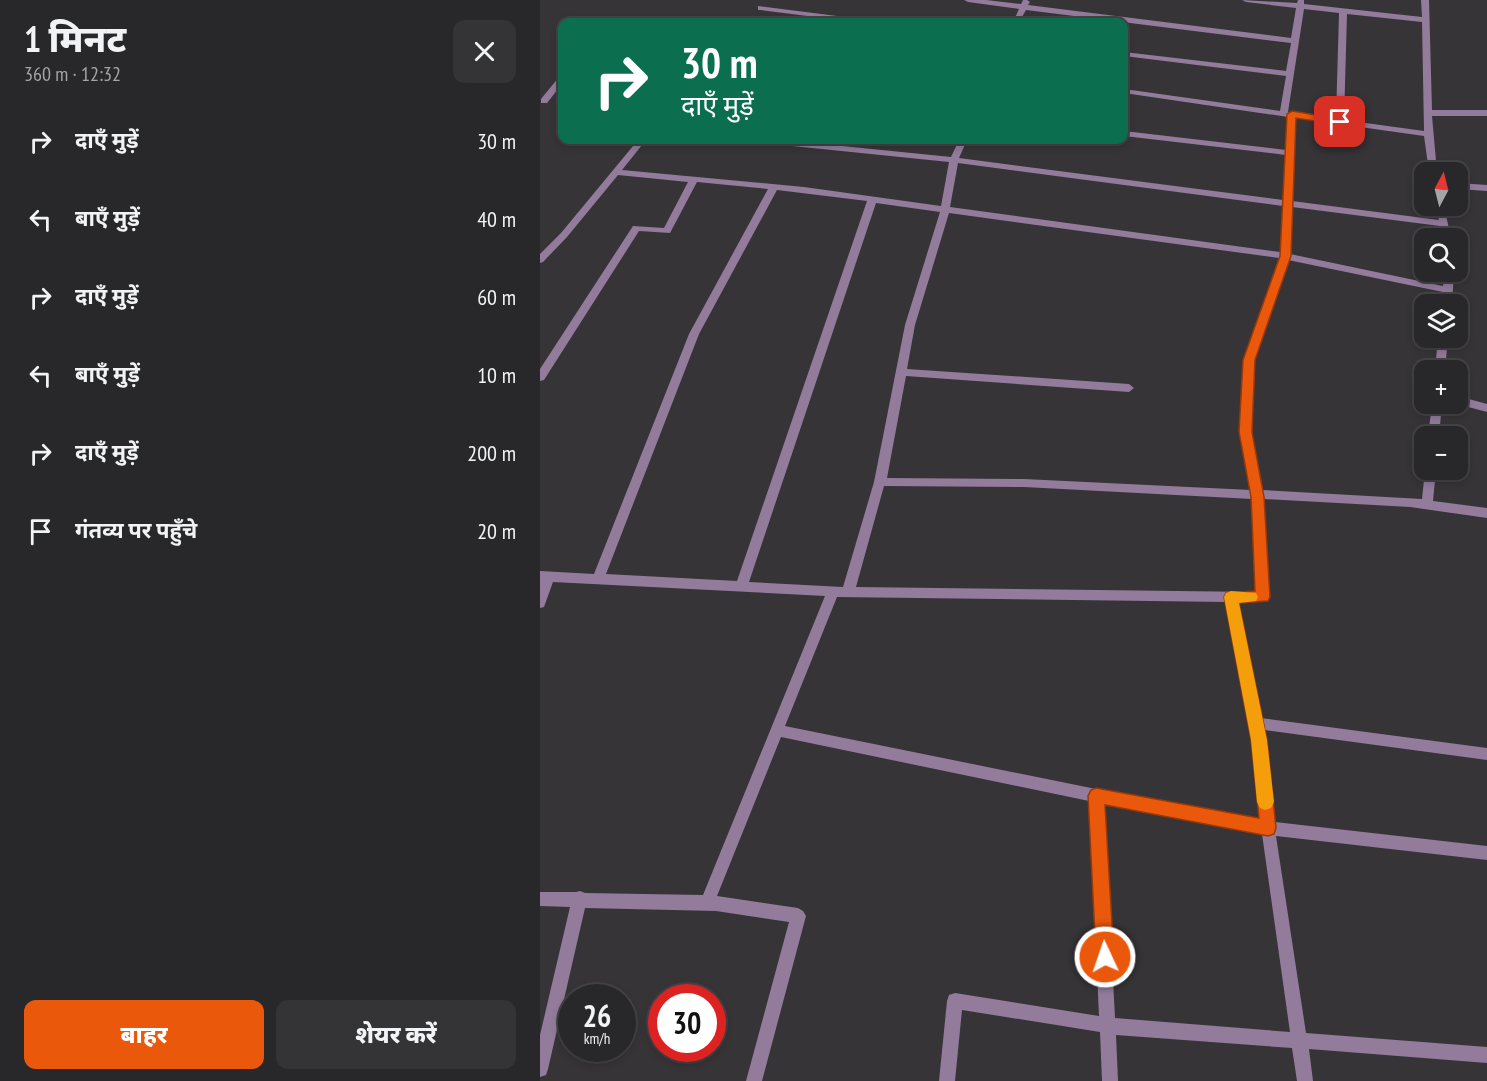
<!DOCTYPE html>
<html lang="hi">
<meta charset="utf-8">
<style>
:root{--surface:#282729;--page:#343335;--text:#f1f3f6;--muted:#a5a5a8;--line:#444446;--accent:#ea580c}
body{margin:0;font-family:"PT Sans Narrow","Noto Sans Devanagari",sans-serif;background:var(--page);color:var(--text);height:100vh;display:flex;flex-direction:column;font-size:22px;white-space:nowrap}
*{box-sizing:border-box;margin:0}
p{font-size:20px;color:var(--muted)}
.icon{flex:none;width:33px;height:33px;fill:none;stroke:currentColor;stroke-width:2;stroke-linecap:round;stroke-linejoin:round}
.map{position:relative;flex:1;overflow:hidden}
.details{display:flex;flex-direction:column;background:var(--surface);width:540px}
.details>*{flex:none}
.guide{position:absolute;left:18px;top:18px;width:570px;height:126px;border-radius:12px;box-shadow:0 3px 9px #0003,0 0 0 2px var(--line);background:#0b6e4f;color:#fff;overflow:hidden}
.needle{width:39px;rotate:7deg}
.fabs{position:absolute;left:874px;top:162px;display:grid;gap:12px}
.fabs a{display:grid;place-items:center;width:54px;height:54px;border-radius:12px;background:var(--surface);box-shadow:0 3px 9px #0003,0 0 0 2px var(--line);font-size:30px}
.speed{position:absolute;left:18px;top:984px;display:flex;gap:12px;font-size:30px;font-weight:700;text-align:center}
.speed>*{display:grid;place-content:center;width:78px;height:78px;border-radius:50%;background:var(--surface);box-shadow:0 3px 9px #0003,0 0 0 2px var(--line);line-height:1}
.speed small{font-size:15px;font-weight:400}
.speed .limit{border:9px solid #d22;background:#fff;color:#111}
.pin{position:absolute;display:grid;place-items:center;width:51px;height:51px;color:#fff;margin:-26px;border-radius:12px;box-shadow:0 3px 9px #0006}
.me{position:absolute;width:66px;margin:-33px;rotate:357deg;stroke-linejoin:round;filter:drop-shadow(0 0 4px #0008)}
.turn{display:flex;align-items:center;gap:21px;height:126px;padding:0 24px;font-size:27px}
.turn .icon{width:78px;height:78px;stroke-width:2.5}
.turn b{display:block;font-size:42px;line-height:51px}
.round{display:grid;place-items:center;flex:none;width:63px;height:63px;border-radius:12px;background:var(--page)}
.summary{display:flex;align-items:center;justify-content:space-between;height:102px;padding:0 24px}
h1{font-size:36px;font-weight:800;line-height:45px}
.cta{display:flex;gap:12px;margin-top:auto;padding:12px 24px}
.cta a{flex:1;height:69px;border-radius:12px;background:var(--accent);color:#fff;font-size:24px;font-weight:800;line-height:69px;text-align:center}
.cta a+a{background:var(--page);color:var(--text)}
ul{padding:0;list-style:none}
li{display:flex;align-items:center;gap:18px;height:78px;padding:0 24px}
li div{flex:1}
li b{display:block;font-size:22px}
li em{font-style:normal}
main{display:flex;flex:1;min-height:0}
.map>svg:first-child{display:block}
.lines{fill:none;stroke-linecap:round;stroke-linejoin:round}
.street{fill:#937b9c;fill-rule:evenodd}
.route{fill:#ea580c;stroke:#983908;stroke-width:1.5}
.slow{fill:#f59e0b}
</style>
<main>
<section class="details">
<div class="summary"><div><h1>1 मिनट</h1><p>360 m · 12:32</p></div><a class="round"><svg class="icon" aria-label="close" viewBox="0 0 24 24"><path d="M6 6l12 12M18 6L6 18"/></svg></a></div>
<ul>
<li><svg class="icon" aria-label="right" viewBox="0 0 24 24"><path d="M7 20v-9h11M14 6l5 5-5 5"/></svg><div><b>दाएँ मुड़ें</b></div><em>30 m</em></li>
<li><svg class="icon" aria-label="left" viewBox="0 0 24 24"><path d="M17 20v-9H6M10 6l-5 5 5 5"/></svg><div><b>बाएँ मुड़ें</b></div><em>40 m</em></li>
<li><svg class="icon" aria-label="right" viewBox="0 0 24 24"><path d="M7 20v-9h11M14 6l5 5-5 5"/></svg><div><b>दाएँ मुड़ें</b></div><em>60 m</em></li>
<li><svg class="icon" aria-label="left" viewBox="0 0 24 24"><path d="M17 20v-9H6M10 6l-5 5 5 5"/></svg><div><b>बाएँ मुड़ें</b></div><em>10 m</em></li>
<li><svg class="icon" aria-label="right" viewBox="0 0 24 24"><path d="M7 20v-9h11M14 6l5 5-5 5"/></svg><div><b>दाएँ मुड़ें</b></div><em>200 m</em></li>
<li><svg class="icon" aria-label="arrive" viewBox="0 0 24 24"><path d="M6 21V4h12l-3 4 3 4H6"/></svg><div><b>गंतव्य पर पहुँचे</b></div><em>20 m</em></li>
</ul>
<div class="cta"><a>बाहर</a><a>शेयर करें</a></div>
</section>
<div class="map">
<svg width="947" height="1081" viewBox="0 0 947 1081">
<rect width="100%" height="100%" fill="#363437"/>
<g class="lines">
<path class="street" d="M424 0H446L481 4 483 0H487L490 2 488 5 751 38 756 8 706 2 702 0 757 3 758 0H764V4L882 17 881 0H889L892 110H947V116H892L897 172H889L884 136 756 118 752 201 899 220 895 206H904L911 238H902L900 226 752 207 750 254 903 286 904 272H914L912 304H902L903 292 748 260 714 360 712 433 723 490 882 499 885 470H896L893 501 947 508V518L870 507 724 499 729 597 727 601 698 602 721 718 947 748V760L724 730 735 822 947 846V860L736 836 766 1033 947 1047V1063L769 1049 773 1081H757L752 1048 576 1035 578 1081H562L560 1032 422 1010 415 1081H399L407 1001 409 995 415 993 559 1016 549 801 241 737 177 896 258 908 263 911 266 916 222 1081H206L249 922 176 911 45 908 8 1069 6 1075 0 1077V1035L30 907 0 906V892H36L40 891 45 893 163 895 285 596 13 582 4 607 0 608V571L54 574 149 334 228 189 157 182 130 233 99 231 4 380 0 381V369L93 226 124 228 148 182 78 175 27 237 3 262 0 263V254L21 233 98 140H106L82 170 264 187 401 206 409 162 223 143 219 140H243L411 157 419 140H427L419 158 743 200 746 155 584 136V131L746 150 748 117 584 93V89L740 111 746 76 584 56V52L746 71 751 43 486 10 479 22H473L479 9 428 2ZM764 9 799 13 796 118 748 112ZM807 14 882 22 884 131 804 120ZM418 163 743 206 740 252 410 207ZM237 190 327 201 197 581 66 574 159 334ZM336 203 400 212 365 325 334 482 303 587 209 582ZM409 213 739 258 704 360 700 433 711 490 484 479 347 478 366 376 589 392 594 388 589 384 367 369 375 325ZM344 486 484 487 712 499 717 592 316 587ZM297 597 686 602 712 740 720 820 556 789 245 726ZM564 804 722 834 750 1032 575 1018Z
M218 6 329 20 333 22H315L221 10H218Z
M19 77H22V84L7 103H1V99Z
M918 183 947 185V191L918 189Z
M898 338H908L905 370H895Z
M918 396 947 404V412L917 404Z
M892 404H902L899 436H888Z"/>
</g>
<path class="route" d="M752 111 800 119 805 122 800 125 756 118 751 256 715 360 712 432 724 497 730 597 728 601 699 603 727 740 736 828 734 834 728 836 565 805 574 957 571 963 565 966 559 963 556 957 548 796 551 790 556 788 719 818 711 740 684 597 686 593 715 591 711 497 699 432 703 360 740 256 747 114Z"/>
<path class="slow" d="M691 591 716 593 718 597 716 601 699 603 727 740 734 802 731 808 725 810 720 808 717 802 711 740 684 597 686 593Z"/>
</svg>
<div class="fabs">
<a><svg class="needle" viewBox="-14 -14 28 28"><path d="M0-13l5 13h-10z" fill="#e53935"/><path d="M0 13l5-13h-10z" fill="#a5a5a8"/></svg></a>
<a><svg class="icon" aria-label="search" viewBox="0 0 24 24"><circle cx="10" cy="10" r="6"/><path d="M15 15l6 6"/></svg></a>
<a><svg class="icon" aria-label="layers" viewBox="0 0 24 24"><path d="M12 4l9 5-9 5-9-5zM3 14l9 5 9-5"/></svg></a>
<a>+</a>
<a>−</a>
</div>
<div class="speed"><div>26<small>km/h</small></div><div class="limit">30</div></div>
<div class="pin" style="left:800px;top:122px;background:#d93025"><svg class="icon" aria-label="arrive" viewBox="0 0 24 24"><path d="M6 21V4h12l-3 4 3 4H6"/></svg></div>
<svg class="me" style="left:565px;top:957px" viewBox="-20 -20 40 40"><circle r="17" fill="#ea580c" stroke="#fff" stroke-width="3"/><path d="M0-11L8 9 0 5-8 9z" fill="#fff"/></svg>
<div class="guide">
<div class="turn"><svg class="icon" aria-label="right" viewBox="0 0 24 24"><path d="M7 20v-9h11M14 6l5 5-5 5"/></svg><div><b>30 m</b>दाएँ मुड़ें</div></div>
</div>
</div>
</main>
